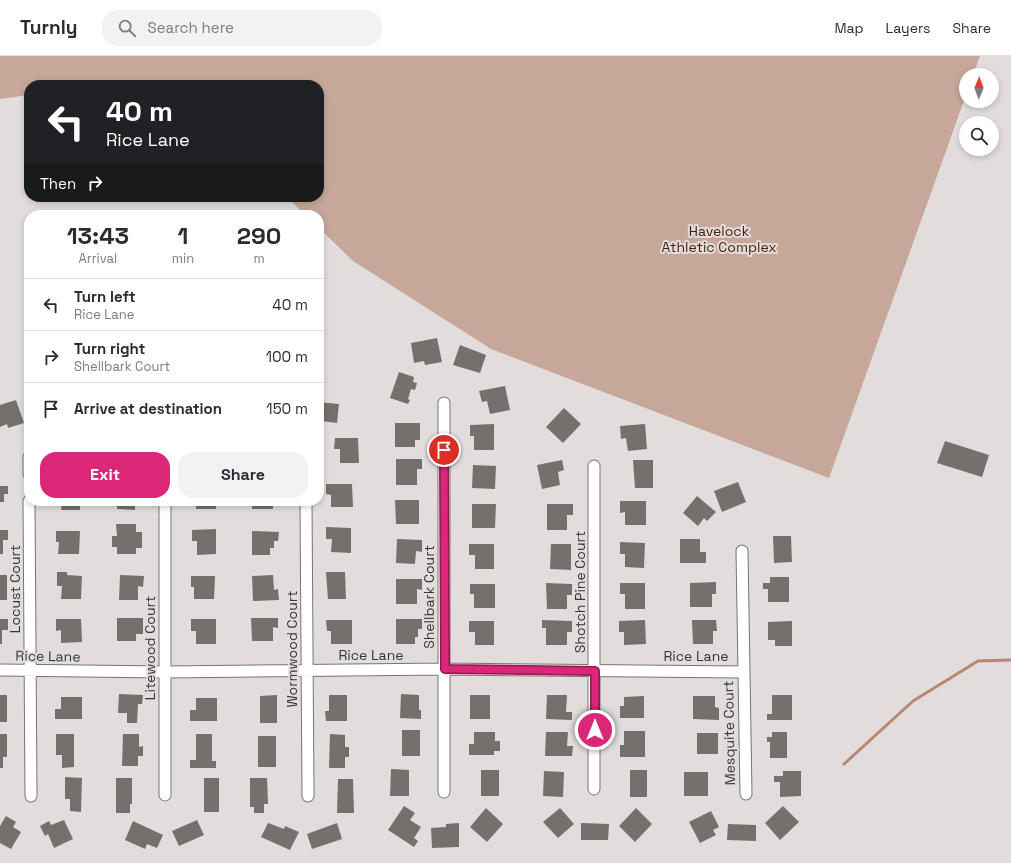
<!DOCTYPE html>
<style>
:root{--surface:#fff;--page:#f2f2f3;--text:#2b2b33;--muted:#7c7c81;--line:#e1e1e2;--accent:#db2777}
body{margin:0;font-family:"Space Grotesk",sans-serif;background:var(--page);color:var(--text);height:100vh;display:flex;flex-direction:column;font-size:15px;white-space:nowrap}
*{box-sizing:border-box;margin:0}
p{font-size:13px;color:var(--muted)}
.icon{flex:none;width:22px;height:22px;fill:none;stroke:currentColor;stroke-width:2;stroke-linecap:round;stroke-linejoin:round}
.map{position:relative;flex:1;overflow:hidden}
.side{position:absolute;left:24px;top:154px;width:300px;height:296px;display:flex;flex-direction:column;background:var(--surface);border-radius:16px;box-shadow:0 2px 6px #0003}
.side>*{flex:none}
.guide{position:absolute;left:24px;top:24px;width:300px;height:122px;border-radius:16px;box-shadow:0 2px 6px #0003;background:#202124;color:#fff;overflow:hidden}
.needle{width:26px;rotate:1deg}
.controls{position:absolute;left:959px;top:12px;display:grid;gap:8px}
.controls a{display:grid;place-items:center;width:40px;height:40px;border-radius:50%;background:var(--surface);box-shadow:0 2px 6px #0003;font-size:20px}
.pin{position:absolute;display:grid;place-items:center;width:34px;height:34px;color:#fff;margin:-17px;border:2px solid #fff;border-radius:50%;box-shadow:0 1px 4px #0007}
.me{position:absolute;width:44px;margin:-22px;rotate:0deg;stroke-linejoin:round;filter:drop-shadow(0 0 3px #0008)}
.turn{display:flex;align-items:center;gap:14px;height:84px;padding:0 16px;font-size:18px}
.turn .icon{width:52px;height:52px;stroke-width:2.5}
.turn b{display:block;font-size:28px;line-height:34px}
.then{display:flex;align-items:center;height:38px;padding:0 16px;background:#0003;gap:8px;font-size:15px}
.eta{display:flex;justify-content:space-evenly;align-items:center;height:68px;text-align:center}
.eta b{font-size:24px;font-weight:700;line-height:28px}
.primary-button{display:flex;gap:8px;margin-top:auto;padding:8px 16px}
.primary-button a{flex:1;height:46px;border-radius:16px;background:var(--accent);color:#fff;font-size:16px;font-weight:700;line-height:46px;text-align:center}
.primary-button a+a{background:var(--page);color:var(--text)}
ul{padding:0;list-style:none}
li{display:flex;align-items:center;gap:12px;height:52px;padding:0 16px;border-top:1px solid var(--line)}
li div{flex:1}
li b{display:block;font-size:15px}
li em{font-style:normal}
header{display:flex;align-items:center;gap:24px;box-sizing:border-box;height:56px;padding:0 20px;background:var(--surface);border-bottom:1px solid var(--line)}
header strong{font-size:19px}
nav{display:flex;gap:22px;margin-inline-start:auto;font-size:14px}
.search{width:280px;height:36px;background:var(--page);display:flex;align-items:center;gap:10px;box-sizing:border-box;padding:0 14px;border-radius:16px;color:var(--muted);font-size:15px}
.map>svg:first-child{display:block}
.green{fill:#c6a79a}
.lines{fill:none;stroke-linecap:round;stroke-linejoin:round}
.stream{stroke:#b68775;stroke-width:3}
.building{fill:#74706e}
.street-casing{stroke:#787472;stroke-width:13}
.street{stroke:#fff;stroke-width:11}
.route-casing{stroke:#8e194d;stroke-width:10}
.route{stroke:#db2777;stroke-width:7}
.labels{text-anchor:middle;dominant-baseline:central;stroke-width:4;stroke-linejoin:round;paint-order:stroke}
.park-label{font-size:14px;fill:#471a06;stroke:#e2dddc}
.street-label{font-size:14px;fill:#383635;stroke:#e2dddc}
</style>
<header>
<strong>Turnly</strong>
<div class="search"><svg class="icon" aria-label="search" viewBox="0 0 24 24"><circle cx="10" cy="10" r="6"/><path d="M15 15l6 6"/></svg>Search here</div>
<nav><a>Map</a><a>Layers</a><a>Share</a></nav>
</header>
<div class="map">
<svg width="1011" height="807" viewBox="0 0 1011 807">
<rect width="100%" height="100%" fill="#e2dddc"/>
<path class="green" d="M0 0H980L973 19H966V39L829 422 491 293 353 205 319 172V159H305L287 141H319V29H29V39L0 43Z"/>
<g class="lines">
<path class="stream" d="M844 708 913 645 978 605 1011 604"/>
</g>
<path class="building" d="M437 282 442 306 425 309 424 305 414 307 411 287Z
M460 289 486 299 480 317 453 309Z
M399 316 414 321 413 326 417 327 415 334 411 333 408 343 410 344 408 348 390 342Z
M505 330 510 354 490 358 487 345 482 346 479 335Z
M16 344 24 367 8 372 7 368 0 371V349Z
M319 346 339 348 337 367 322 365 321 368H319Z
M564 352 581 368 563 387 546 371Z
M395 367H420V384H415V391H395Z
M494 368V394H474V380H470V369Z
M645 368 647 393 628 395 626 382 621 383 620 370Z
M335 382H358L359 407H340V393H334Z
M945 385 989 399 982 421 937 407Z
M396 403H422V413H417V429H396Z
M562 404 564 414 558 416 560 429 542 433 537 409Z
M633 404H653V432H635Z
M473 409 496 410 495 433 472 432Z
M738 426 746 446 722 456 714 435Z
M326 428H352L353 451H331V439L326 438Z
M0 430H8V438H4V446H0Z
M697 440 716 456 707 465 704 462 698 470 683 457Z
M395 444H419V468H396Z
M62 445H80V454H61Z
M117 445H139V447H135V454L117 453Z
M196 445H216V453H196Z
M252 445H273V453H252Z
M620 445H646V469H625V456L620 457Z
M472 448H496L495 472H472Z
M547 448H573V459H567V474H547Z
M116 468H136V476H142V492H136V498H117V491H112V480H117Z
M326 471 351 472V497L331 496 332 483H326Z
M216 473V498L197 499V485H192V474Z
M0 474H8V484H3V498H0Z
M56 475H80L79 498H58L59 486H56Z
M252 475 279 476 278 485H274V492H270V499H252Z
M773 480H791L792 506 774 507Z
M397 483 422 484V496L416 495 415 508 396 507Z
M680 483H700V496H706V507H680Z
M620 486 645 487 644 512 625 511V498H620Z
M469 488H494V513H475V499H469Z
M551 488H571V514L550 513Z
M57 516H67V519L82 520 81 543H61L62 530H57Z
M326 516H345L346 543H328Z
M0 519H7V544H0Z
M120 519 144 520 143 531 138 530V544H119Z
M273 519 274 534 278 533 279 544 253 545 252 520Z
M191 520H215L214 543H194V531H191Z
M770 521H789V546H768V533H763V527H770Z
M396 523H422V534L417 533V548H396Z
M716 526V538H712V551H690V527Z
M546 527 572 528V539H567V553H547Z
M620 527H645V553H625V538H620Z
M470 528H495V552H474V538H470Z
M117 562H143V578H136V585H117Z
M251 562H278V572L273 571V585H252Z
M0 563H8V574H2V588H0Z
M56 563H81L82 586 61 587V574L56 575Z
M191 563H216V588H196V575H191Z
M396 563H422V573H418V581H415V588H396Z
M326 564H352V588H331V575H327Z
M542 564 572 565V576H567V589H546V572H542Z
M645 564 646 588 624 589V576H619V565Z
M692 564H716L717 575H713V588H693Z
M469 565H494V589H475V576H469Z
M792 565V590H775V584H768V566Z
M119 638 143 639 142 648H138L137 667H127V657H118Z
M401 638 419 639V654H421V663L400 662Z
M0 639H7V666H0Z
M277 639V667H260V640Z
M329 639H347V665H326L325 655H329Z
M470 639H490V663H470Z
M547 639H567L566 656H572V664L546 663Z
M772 639H792V664H767V658H772Z
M644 640V662H620V650H624V641Z
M693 640H715V651L719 652V664L693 663Z
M61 641H82V663H55V653H61Z
M196 642H217V665H190V654H196Z
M402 674H420V700H402Z
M624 675H645V701H620V689H624Z
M474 676H495V685H500V695H494V699H469V688H474Z
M546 676H568L567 690H573L572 700H545Z
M772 676H787V702H770V686H767V681H772Z
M697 677H718V698H697Z
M0 678H7V701H3V712H0Z
M56 678H74V711L62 712V699H56Z
M123 678H139V691L143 690V700H138V710H122Z
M196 678H212V705H216V712H190V704H196Z
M330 678 345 679V691H349V701H345V712H329Z
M258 680H276V711H258Z
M391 713 409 714V740H390Z
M481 714H499V740H481Z
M630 714H647V741H630Z
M544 715 564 716 563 741 543 740Z
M783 715H801V740L780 741V726H774V720H783Z
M684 716H708V740H684Z
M65 721 82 722 81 756 70 755V743H65Z
M116 722H132V748H130V757H116Z
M204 722H219V756H204Z
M250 722H267L268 748H264V757H254V751H250Z
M338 723H353L354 757H337Z
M404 750 415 757 410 764 421 771 414 782 418 785 414 791 388 774Z
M783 750 799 766 780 784 765 767Z
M486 752 503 768 487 786 470 771Z
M560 752 574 768 558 782 543 766Z
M636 752 652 768 635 786 619 770Z
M711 755 719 771 713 774 716 779 700 787 689 766Z
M6 760 16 766 13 771 21 776 11 793 0 787V770Z
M64 764 73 783 54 792 48 778 45 780 40 770 49 765 51 769Z
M197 764 204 779 179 790 172 775Z
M133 765 163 779 157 792 147 788 145 793 125 784Z
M268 767 284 773 285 770 299 776 290 794 261 781Z
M337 767 342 783 312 793 307 778Z
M459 767V791L432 792 431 772 446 771V768Z
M581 767 609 768 608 784H581Z
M728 768 756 769V785L727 784Z"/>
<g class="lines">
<defs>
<path id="street" d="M444 347V736
M29 401V418
M29 445 31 740
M306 445 308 740
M742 495 746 738
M0 614 165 616 445 613 743 616
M594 733V410
M165 739V445"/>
</defs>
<use href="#street" class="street-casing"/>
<use href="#street" class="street"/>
</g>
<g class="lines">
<defs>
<path id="route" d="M444 394 445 613 595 615V674"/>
</defs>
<use href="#route" class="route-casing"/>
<use href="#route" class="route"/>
</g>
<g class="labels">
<g class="park-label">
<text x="719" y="175">Havelock<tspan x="719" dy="16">Athletic Complex</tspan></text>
</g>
<g class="street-label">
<text transform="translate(15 533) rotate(-90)">Locust Court</text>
<text transform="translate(580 536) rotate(-90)">Shotch Pine Court</text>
<text transform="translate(429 541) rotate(-90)">Shellbark Court</text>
<text transform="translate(150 592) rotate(-90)">Litewood Court</text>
<text transform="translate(292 593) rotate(-90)">Wormwood Court</text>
<text x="371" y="599">Rice Lane</text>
<text transform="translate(48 600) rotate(1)">Rice Lane</text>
<text x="696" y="600">Rice Lane</text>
<text transform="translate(729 677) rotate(-91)">Mesquite Court</text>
</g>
</g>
</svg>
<div class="controls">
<a><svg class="needle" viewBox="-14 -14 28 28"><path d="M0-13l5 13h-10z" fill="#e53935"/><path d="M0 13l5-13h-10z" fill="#7c7c81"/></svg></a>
<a><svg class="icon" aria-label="search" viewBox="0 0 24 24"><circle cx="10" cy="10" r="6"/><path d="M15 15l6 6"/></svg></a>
</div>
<div class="pin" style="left:444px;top:394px;background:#d93025"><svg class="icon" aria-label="arrive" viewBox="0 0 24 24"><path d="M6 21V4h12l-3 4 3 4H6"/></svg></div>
<svg class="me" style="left:595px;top:674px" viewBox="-20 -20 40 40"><circle r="17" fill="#db2777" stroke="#fff" stroke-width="3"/><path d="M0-11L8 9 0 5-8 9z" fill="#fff"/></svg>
<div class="guide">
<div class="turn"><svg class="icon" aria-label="left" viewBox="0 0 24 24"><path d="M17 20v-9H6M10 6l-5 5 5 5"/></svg><div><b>40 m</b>Rice Lane</div></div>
<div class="then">Then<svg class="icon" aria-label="right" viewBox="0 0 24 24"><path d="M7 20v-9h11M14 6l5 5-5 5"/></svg></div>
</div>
<section class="side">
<div class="eta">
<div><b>13:43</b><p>Arrival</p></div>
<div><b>1</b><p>min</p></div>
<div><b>290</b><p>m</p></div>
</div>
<ul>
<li><svg class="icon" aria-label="left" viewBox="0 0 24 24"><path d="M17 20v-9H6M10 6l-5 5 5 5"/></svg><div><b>Turn left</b><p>Rice Lane</p></div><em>40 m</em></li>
<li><svg class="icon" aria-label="right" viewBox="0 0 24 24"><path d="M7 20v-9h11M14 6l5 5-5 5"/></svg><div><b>Turn right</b><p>Shellbark Court</p></div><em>100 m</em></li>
<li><svg class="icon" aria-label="arrive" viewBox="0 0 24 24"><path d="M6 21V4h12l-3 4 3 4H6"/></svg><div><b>Arrive at destination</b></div><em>150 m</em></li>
</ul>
<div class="primary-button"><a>Exit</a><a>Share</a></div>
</section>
</div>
